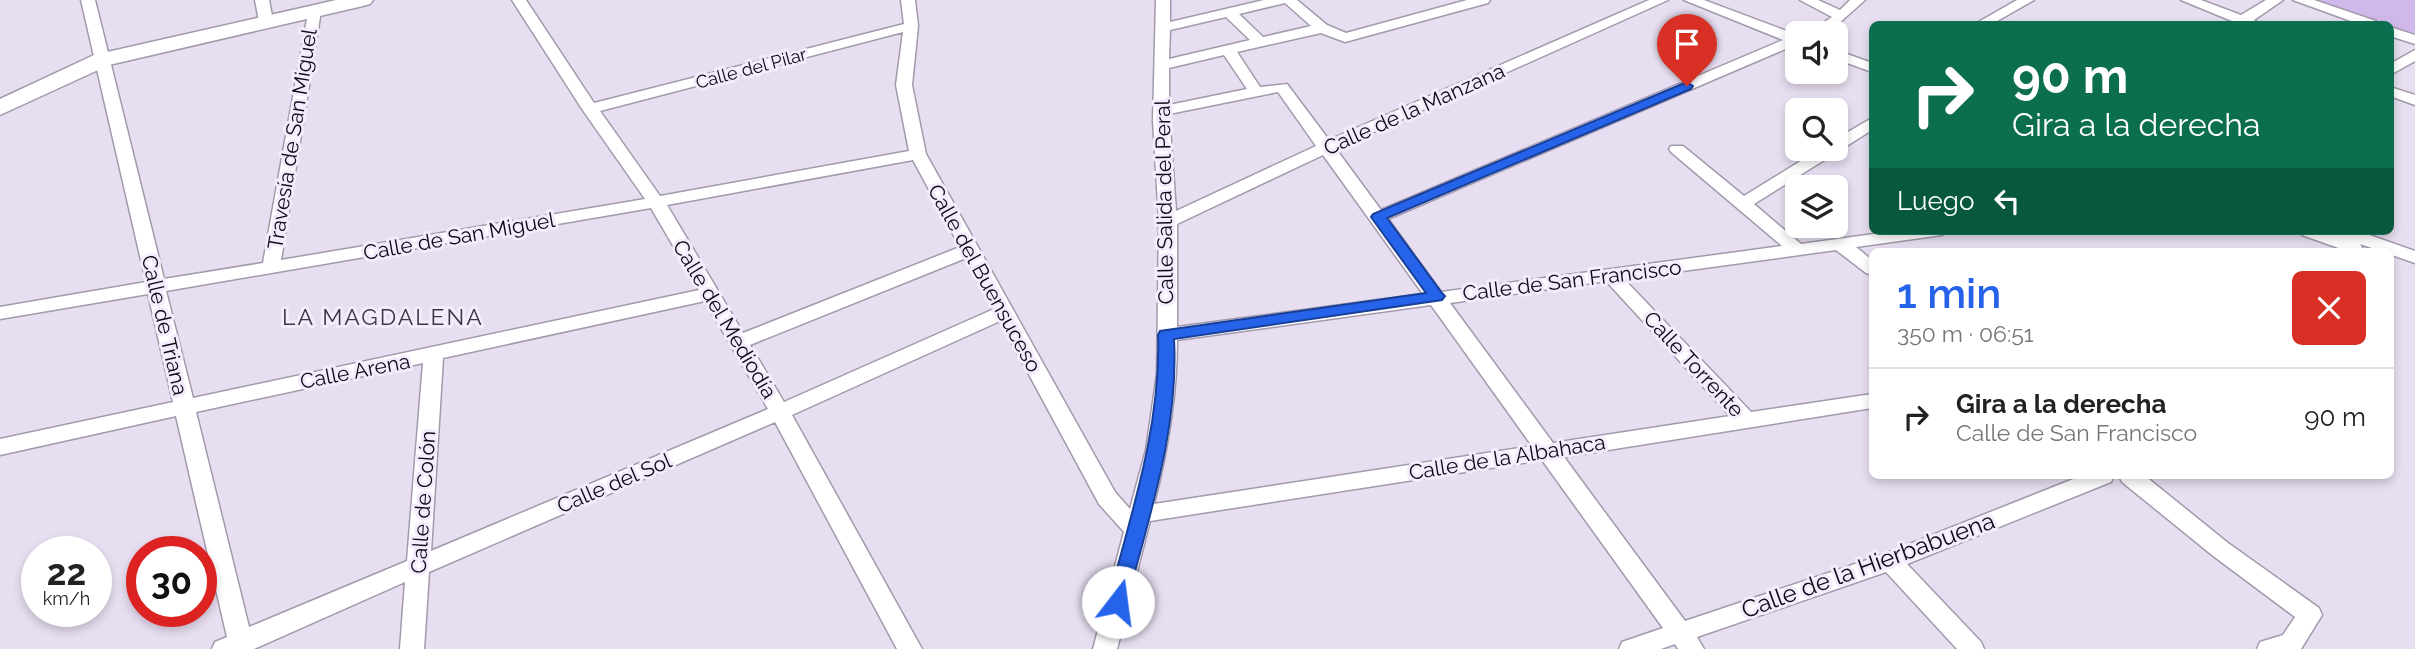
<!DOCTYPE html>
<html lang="es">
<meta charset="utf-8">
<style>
:root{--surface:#fff;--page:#f6f6f6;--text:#222;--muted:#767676;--line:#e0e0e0;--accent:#2563eb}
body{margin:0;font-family:Raleway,sans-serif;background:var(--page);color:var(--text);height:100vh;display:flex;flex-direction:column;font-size:26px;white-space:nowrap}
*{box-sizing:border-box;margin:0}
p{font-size:23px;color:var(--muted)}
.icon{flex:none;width:38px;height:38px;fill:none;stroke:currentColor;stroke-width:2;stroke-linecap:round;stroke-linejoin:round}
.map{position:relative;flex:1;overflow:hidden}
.panel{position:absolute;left:1869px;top:248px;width:525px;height:231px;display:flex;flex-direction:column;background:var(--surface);border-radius:10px;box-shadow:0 4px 10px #0003}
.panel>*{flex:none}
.hud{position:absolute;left:1869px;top:21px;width:525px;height:214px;border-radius:10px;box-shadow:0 4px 10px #0003;background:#0b6e4f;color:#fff;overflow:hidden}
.buttons{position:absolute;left:1785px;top:21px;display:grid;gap:14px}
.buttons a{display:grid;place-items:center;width:63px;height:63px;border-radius:10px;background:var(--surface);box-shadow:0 4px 10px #0003;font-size:35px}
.speed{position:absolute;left:21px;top:536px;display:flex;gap:14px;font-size:35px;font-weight:700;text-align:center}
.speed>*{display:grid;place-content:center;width:91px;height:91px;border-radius:50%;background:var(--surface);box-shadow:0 4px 10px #0003;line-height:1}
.speed small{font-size:18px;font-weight:400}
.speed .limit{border:10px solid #d22;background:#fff;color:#111}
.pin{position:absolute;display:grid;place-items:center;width:60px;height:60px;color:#fff;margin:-72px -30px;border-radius:50% 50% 50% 0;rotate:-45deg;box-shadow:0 0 7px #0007}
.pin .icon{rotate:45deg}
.me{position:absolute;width:77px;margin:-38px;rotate:15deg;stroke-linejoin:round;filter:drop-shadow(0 0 5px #0008)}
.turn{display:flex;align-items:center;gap:24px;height:147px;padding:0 28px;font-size:32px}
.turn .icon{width:91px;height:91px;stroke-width:2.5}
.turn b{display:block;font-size:49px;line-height:60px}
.then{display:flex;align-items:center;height:66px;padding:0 28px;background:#0003;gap:14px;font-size:26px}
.round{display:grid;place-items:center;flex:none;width:74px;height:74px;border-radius:10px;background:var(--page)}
.head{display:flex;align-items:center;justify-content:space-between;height:119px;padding:0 28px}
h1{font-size:42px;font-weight:600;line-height:52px;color:var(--accent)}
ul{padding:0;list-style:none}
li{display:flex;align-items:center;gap:21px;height:98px;padding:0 28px;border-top:2px solid var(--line)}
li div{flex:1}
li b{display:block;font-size:26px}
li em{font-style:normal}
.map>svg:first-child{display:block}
.green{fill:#d1b8eb}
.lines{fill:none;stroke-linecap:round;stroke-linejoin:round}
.street-casing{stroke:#a299ac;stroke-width:3}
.secondary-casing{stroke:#a299ac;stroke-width:3}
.street{fill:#fff;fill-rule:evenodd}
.secondary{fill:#fff;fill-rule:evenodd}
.route{fill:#2563eb;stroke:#184099;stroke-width:2}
.labels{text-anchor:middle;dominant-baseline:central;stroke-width:6;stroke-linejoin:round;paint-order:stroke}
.far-street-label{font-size:18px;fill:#0d0a11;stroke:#f4ebff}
.street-label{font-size:21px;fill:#0d0a11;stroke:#f4ebff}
.neighbourhood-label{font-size:23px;letter-spacing:2px;fill:#3e3645;stroke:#f4ebff}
.near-street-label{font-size:24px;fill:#0d0a11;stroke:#f4ebff}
</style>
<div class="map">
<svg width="2415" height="649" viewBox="0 0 2415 649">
<rect width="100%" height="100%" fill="#e7def1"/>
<path class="green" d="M2310 0H2415V35L2391 27 2390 24Z"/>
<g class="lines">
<defs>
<path id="street" d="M81 0H95L164 279 263 263 309 8H319L321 11 281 260 645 199 582 109 512 0H526L594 103 904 24 901 0H915L918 26 912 85 926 154 1115 492 1130 509 1146 450 1157 374 1159 221 1153 121 1156 0H1170V22L1264 0H1297L1327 25 1346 33 1467 0H1490L1488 3 1345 42 1321 33 1237 52 1260 87 1287 84 1329 140 1649 0H1668L1336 149 1381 210 1783 40 1684 0H1704L1797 35V44L1388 219 1441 292 1782 246 1671 152 1669 149 1671 146H1683L1744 196 1820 149H1836V139L1872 118V130L1754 204 1801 244 1896 231H1945L1942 235 1856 247 1872 260V275L1866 273 1836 250 1624 279 1751 412 1872 394V408L1564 457 1685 621 1882 555 2081 476H2114L2111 482 1907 564 1981 642 1984 649H1957L1886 572 1697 637 1704 649H1678L1675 644 1661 649H1619L1622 642 1663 628 1542 460 1150 521 1117 649H1093L1124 532 1099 504 1000 321 792 415 922 649H897L775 422 429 572 424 649H400L405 582 254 649H212L215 642 227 637 176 416 0 455V439L173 402 148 294 0 319V307L146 282ZM1285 3 1311 26 1263 37 1239 14ZM1226 17 1250 40 1169 59 1170 30ZM903 32 896 85 909 151 660 196 600 111ZM1224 55 1247 89 1169 105V68ZM1278 92 1316 146 1176 211 1169 114ZM1323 155 1423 294 1177 327V224ZM913 160 960 247 743 333 667 205ZM651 208 699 290 193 398 166 291ZM966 258 994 309 784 402 750 345ZM1606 281 1730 416 1553 443 1450 303ZM705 301 768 409 431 551 443 358ZM1431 305 1532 446 1154 504C1168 449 1177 396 1177 340ZM423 363 407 561 249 627 196 412Z
M255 0H269L273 21 271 24 266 25 259 21Z
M1800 0H1818L1840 10 1850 0H1865L1828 33H1808L1832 17Z
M2017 0H2034L1992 24H1975Z
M2181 0H2201L2241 15 2266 0H2283L2254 20 2259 24H2230L2232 21Z
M2293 0H2314L2376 21 2378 24H2359Z
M2390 27 2415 35V44L2390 36Z
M1836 50 1872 63V72L1836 59Z
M2415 50V61L2390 75V64Z
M2390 87 2415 95V105L2390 96Z
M2299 231H2325L2334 234 2332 231H2358L2415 251V263L2360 244 2362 247 2359 251H2347L2302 235Z
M2119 476H2145L2228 543 2319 608 2322 615 2301 649H2257L2260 642 2283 635 2295 617 2212 555 2122 482Z"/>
<path id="secondary" d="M336 0H373L370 4 363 6 109 65 0 115V99L94 55Z"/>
</defs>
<use href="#street" class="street-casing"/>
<use href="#secondary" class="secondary-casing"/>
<use href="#street" class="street"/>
<use href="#secondary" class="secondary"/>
</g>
<path class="route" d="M1687 82 1693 86 1691 89 1387 218 1442 293 1445 296 1442 300 1174 339C1179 429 1149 516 1127 602L1125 608 1118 610 1111 608 1108 602C1131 514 1161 427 1158 335L1160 331 1426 293 1371 217 1373 214Z"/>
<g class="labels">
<g class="far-street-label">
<text transform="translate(751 68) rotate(-15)">Calle del Pilar</text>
</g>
<g class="street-label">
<text transform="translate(1414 109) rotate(-24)">Calle de la Manzana</text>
<text transform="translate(292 139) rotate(-81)">Travesía de San Miguel</text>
<text transform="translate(1164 202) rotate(-91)">Calle Salida del Peral</text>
<text transform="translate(459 236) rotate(-10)">Calle de San Miguel</text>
<text transform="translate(985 278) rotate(61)">Calle del Buensuceso</text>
<text transform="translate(1572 280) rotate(-7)">Calle de San Francisco</text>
<text transform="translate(725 319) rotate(59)">Calle del Mediodía</text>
<text transform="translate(165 325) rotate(77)">Calle de Triana</text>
<text transform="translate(1694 364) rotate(47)">Calle Torrente</text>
<text transform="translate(355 371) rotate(-11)">Calle Arena</text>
<text transform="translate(1507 457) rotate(-9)">Calle de la Albahaca</text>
<text transform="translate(614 483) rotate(-23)">Calle del Sol</text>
<text transform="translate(423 502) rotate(-86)">Calle de Colón</text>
</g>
<g class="neighbourhood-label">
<text x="383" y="316">LA MAGDALENA</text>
</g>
<g class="near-street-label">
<text transform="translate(1868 565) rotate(-20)">Calle de la Hierbabuena</text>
</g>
</g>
</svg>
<div class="buttons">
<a><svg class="icon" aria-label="sound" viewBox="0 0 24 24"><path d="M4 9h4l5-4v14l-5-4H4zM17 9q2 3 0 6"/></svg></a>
<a><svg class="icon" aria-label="search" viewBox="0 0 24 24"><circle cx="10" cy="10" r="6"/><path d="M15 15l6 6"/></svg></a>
<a><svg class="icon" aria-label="layers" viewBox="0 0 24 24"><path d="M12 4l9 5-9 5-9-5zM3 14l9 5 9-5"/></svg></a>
</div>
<div class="speed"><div>22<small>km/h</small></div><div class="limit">30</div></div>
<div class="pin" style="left:1687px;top:86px;background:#d93025"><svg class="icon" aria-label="arrive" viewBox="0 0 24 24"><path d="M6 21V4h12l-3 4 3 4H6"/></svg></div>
<svg class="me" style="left:1118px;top:602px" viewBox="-20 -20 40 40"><circle r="19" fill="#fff"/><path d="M0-13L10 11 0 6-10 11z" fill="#2563eb"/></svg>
<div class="hud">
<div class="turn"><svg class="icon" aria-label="right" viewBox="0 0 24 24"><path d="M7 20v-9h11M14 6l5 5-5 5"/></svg><div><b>90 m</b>Gira a la derecha</div></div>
<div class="then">Luego<svg class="icon" aria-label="left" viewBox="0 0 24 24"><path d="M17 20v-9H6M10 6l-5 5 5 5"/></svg></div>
</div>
<section class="panel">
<div class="head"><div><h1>1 min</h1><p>350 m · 06:51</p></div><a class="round" style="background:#d93025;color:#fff"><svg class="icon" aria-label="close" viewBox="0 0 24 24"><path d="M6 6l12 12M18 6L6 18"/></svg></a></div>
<ul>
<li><svg class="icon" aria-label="right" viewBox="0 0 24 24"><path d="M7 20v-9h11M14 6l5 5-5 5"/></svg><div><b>Gira a la derecha</b><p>Calle de San Francisco</p></div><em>90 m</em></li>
</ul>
</section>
</div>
